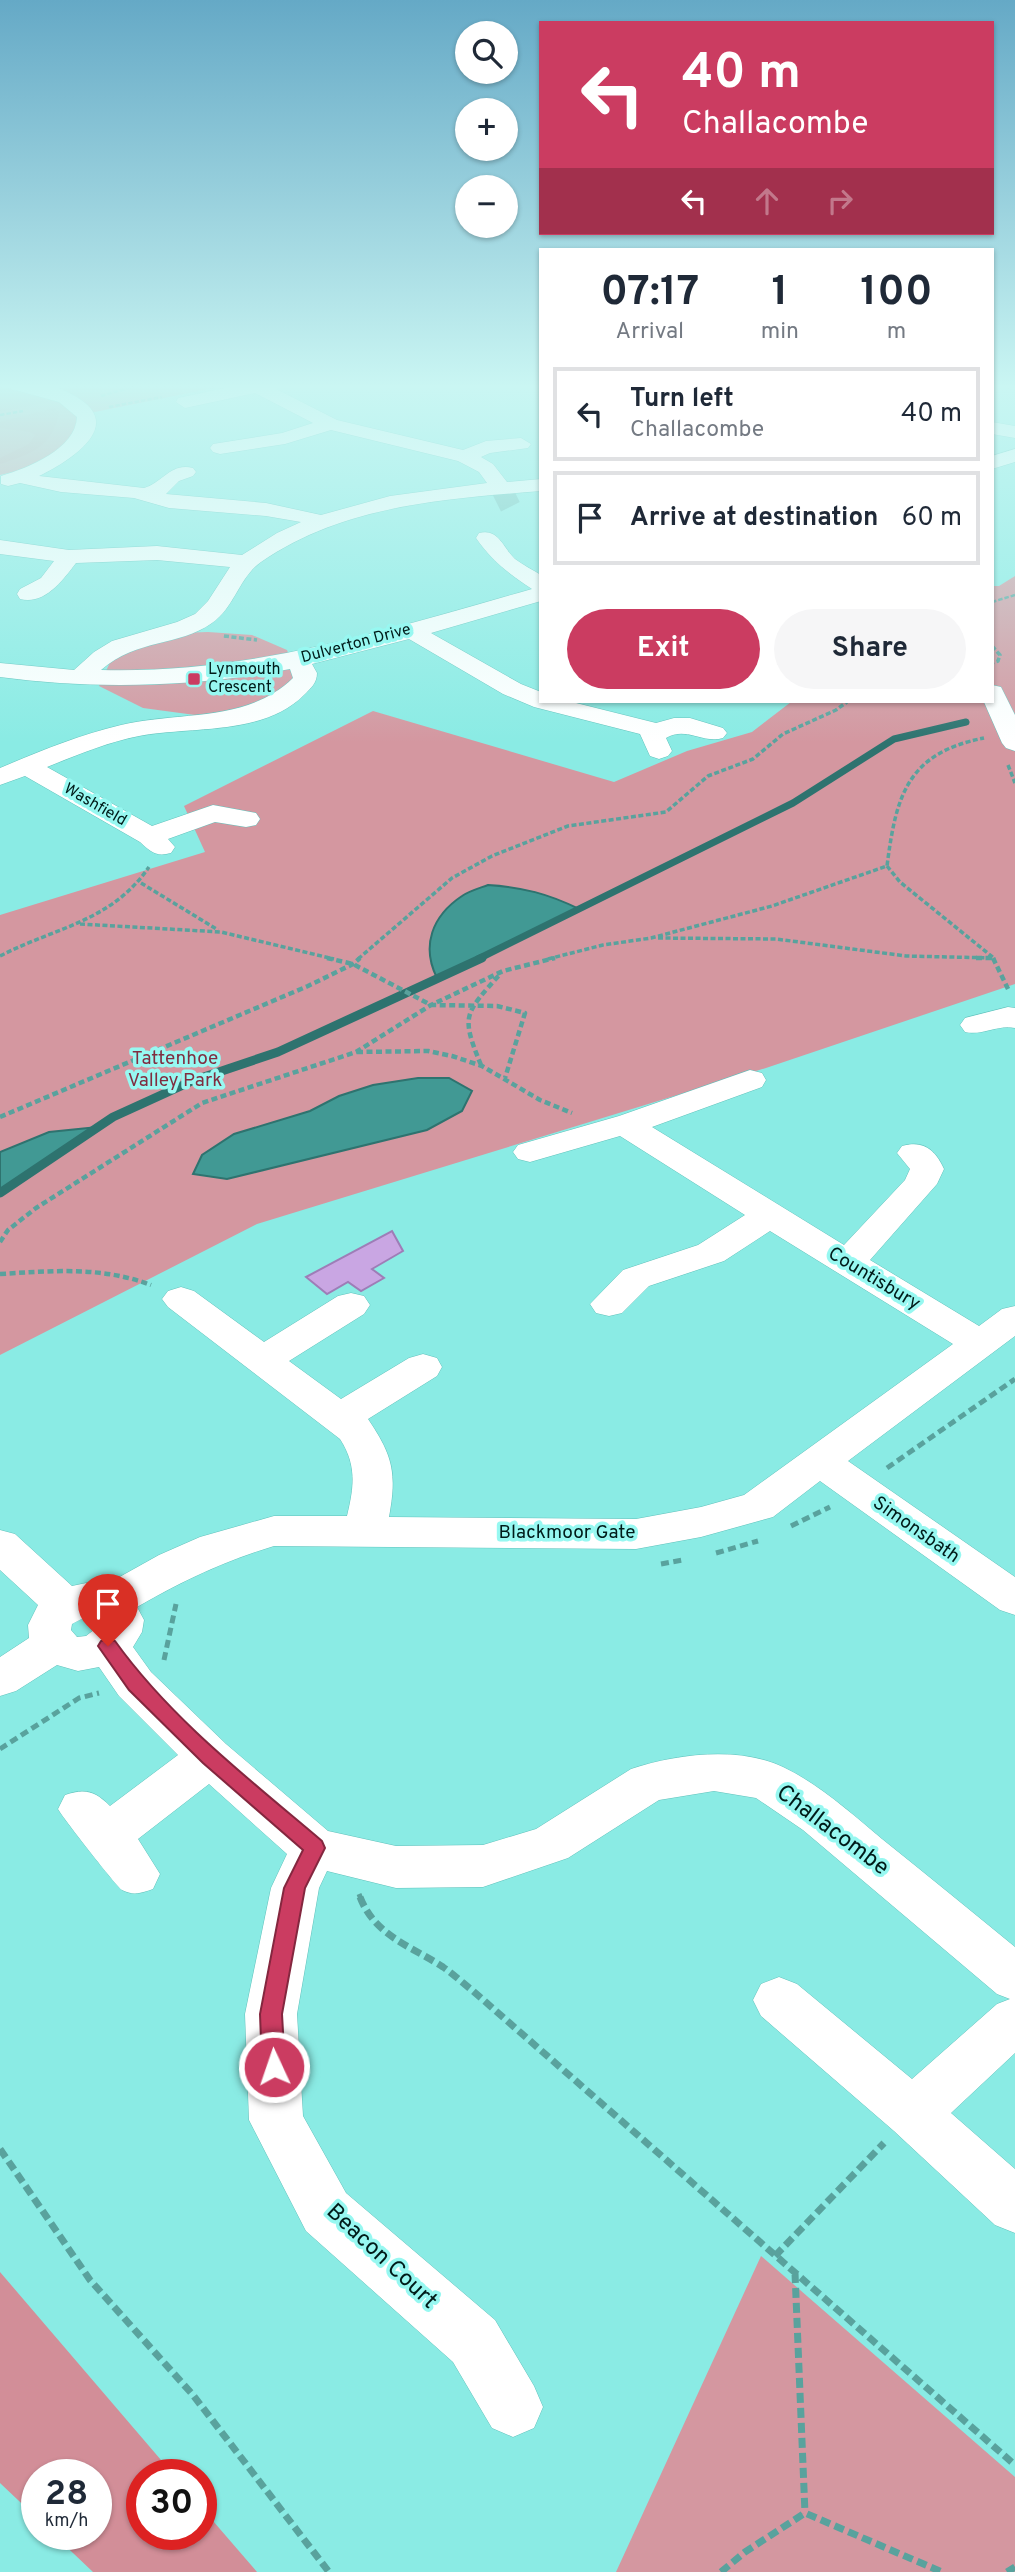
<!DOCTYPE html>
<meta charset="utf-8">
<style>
:root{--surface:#fff;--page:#f6f6f7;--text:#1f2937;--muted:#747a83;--line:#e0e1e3;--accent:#cb3c61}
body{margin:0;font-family:Overpass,sans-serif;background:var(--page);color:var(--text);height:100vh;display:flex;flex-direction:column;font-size:26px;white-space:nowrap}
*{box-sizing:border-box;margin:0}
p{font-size:23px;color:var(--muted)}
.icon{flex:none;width:38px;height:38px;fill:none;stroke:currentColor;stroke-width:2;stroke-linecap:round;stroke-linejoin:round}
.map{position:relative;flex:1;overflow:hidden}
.details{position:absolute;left:539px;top:248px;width:455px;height:455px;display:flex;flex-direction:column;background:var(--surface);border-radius:0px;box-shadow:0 2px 5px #0004}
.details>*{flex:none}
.top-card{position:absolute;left:539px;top:21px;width:455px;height:214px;border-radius:0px;box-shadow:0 2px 5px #0004;background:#cb3c61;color:#fff;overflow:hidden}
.buttons{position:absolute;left:455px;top:21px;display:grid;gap:14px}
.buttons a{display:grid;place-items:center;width:63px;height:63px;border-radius:50%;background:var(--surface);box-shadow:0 2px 5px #0004;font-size:35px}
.speed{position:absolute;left:21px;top:2459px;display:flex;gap:14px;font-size:35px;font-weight:700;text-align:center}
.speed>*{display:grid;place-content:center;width:91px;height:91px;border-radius:50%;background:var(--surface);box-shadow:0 2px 5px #0004;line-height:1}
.speed small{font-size:18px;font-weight:400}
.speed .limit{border:10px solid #d22;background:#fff;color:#111}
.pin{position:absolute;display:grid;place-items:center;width:60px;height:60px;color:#fff;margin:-72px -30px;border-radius:50% 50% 50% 0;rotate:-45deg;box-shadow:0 0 7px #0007}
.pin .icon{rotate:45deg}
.me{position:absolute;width:77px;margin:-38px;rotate:357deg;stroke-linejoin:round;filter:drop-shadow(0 0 5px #0008)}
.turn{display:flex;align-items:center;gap:24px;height:147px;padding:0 28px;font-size:32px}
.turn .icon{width:91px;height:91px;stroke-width:2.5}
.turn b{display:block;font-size:49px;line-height:60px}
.lanes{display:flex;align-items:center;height:66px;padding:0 28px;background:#0003;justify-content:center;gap:35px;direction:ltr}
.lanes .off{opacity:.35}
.eta{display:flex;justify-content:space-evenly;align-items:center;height:119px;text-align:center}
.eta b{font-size:42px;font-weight:700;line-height:49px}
.primary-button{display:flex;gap:14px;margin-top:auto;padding:14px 28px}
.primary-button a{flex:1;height:80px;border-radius:42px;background:var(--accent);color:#fff;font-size:28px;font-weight:700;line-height:80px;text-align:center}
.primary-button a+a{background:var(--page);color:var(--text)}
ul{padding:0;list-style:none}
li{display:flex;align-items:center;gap:21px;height:94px;margin:0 14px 10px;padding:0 14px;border:4px solid var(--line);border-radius:0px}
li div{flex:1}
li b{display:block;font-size:26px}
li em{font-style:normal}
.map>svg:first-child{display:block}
.green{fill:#d497a0}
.forest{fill:#d28e98}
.water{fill:#419994;stroke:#2e736f;stroke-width:2}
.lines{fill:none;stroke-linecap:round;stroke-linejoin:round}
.stream-far1{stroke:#2e736f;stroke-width:7}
.stream{stroke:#2e736f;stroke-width:9}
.building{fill:#c9a6e3;stroke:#9e7db7;stroke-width:2}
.minor-tunnel{stroke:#6ec1bb;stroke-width:21;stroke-dasharray:21 10;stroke-linecap:butt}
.minor-casing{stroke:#60c1bb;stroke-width:1}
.path-far4{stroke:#59a29d;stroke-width:2.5;stroke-dasharray:4.5 2;stroke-linecap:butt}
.path-far3{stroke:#59a29d;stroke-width:3.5;stroke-dasharray:5 2.5;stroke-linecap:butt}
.path-far2{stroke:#59a29d;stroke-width:4.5;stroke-dasharray:6 3.5;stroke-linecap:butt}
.path-far1{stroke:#59a29d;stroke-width:5;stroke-dasharray:8 4.5;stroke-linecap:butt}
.path{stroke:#59a29d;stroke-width:7;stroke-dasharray:10 5;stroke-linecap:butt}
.minor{fill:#fff;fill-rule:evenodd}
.route{fill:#cb3c61;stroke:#84273f;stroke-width:2}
.poi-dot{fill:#cb3c61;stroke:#97f8f1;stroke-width:2.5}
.labels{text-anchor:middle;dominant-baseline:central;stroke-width:7;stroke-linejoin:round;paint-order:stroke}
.far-street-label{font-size:16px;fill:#001b19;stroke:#97f8f1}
.far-poi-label{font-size:16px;fill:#001b19;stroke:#97f8f1;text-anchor:start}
.park-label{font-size:19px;fill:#802d40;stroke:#97f8f1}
.street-label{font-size:19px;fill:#001b19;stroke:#97f8f1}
.near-street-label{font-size:23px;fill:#001b19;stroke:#97f8f1}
</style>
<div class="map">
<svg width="1015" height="2572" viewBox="0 0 1015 2572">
<rect width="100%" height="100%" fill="#8aebe4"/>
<path class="green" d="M0 383 43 391 83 383H238L80 415 71 444 21 470 0 475Z
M1015 576V984L766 1068 257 1224 0 1355V915L205 852 184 806 373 711 614 782 687 751 752 732 791 702H992V586H999Z
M208 632 252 635 287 650 298 678 268 700 219 713 195 715 143 708 99 686 113 656 178 633Z
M761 2256 1015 2477V2572H616Z"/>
<path class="forest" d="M0 386 38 395 49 402 0 412Z
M54 408 59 412C53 447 31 454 0 464V458L29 444 35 435 30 432 0 428V422Z
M0 2272 173 2474H142V2534H201V2507L257 2572H93L53 2534H96V2474H37V2518L0 2483Z"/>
<path class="water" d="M488 885C522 887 549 894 579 909L437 978C421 946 432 916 462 896 469 891 480 888 488 885Z
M418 1078H449L472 1091 462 1111 427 1130 227 1179 193 1174 202 1155 234 1134 310 1111 339 1096 373 1085Z
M98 1127 36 1166 0 1193V1152L49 1132Z"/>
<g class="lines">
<path class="stream-far1" d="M478 959 793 803 894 739 966 722"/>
<path class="stream" d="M0 1193 113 1117 192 1081 278 1052 482 958"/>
</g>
<path class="building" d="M392 1231 403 1251 372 1269 384 1278 361 1291 348 1282 327 1294 306 1277Z"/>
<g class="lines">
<path class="minor-tunnel" d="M501 488 511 508"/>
<defs>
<path id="minor" d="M3 383C15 383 29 382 41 384 55 386 70 392 81 400 124 429 64 464 39 476L144 488C162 483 171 462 193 468L196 472 193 476 179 481 166 494 266 503 321 515 390 496 487 483 479 472 458 461 331 430 285 444 220 454 213 452 210 448 213 444 282 433 313 423 255 393 185 408 176 402 178 398 249 383H286L276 389 337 420 463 450 486 441 521 438 531 444 528 448 490 453 481 457 493 464 507 482 541 479V491C444 499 344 505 261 562 239 577 235 607 212 623 178 647 138 638 101 670 252 674 390 629 532 589 509 574 492 561 476 538L479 533C499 528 503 548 515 559 523 565 533 570 541 575V601L431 633 521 684 541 692V702H572L656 723 674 718H690L723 728 727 733 723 738C703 744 686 726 666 738L672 751 668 756 659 759 650 756 640 734 534 707 503 694 409 639 312 664 317 673C317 683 311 688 304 695 263 736 192 726 139 736 108 742 77 755 47 767L152 826 213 805 256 813 260 819 256 825 246 827 215 822 168 839 175 847 171 853C156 857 151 852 140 842L25 776 0 785V768C40 751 79 735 121 725 179 711 247 723 293 678L290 669C194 687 97 690 0 677V663L74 670 94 652 112 641 177 622 195 614 208 601 230 567 157 560 76 563C62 581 45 605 20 599L17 594 20 589 41 578 54 561 0 554V540L69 550 157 546 242 555 277 533 301 522 266 516 169 508 134 498 61 492 20 483 8 486 1 484V476C28 468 76 449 77 417L59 402 5 387Z
M1002 383H1015V390L1004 387Z
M992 422 1015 426V438L992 434Z
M1015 449V462L992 469V456Z
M992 685 1001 687 1015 715V751L1006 748 1002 743 984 702H992Z
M1008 1007 1015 1008V1028C998 1024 983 1036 965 1032L960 1025 965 1018Z
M750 1070 762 1073 766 1080 762 1087 652 1127 844 1245 905 1180 910 1169 897 1153 902 1146C923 1140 935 1149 944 1169L937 1184 870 1260 979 1326 1002 1309 1015 1306V1336L848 1461 1015 1577V1615L1000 1610 820 1481 773 1517 701 1537 636 1549 274 1546C224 1561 182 1581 137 1607L144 1620 142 1632 133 1647 151 1672 226 1744 328 1831 396 1846 483 1845 536 1829 631 1769C676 1754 739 1746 783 1767 819 1784 852 1814 882 1839 927 1875 971 1911 1015 1947V2053L951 2113 1015 2169V2233L995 2225 894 2131 761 2016 753 2000 761 1984 779 1977 797 1984 912 2079 997 2004 1010 1999 997 1994 803 1830 756 1798 714 1791 659 1800 568 1858 483 1887 396 1888 327 1871 319 1888 297 2014 303 2116 346 2193 495 2320 534 2386 543 2407 534 2428 513 2437 492 2428 453 2362 306 2231 249 2120 245 2014 271 1888 287 1854 209 1784 138 1839 160 1874 153 1889C141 1893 134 1896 122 1890 117 1887 63 1818 58 1809L65 1795C85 1788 95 1791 110 1806L178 1755 119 1696 99 1667 78 1671 57 1665 16 1691 0 1696V1657L29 1638 28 1625 38 1605 0 1570V1530L15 1534 72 1586 96 1581 107 1584 159 1555 200 1537 274 1516H347C354 1487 357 1465 340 1439L168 1307 162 1299 168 1291 181 1287 194 1291 264 1342 338 1296 351 1293 364 1296 370 1305 364 1314 289 1361 341 1399 409 1358 423 1354 437 1358 442 1367 437 1376 368 1419C393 1456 397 1473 389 1517L636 1519 701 1507 744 1495 953 1344 770 1231 724 1261 649 1286 622 1313 609 1316 596 1313 590 1304 623 1270 698 1245 745 1215 620 1136 530 1162 518 1159 513 1152 518 1145 619 1116ZM91 1614 100 1619 99 1626 86 1636 77 1637 71 1630 72 1624Z"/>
</defs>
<use href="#minor" class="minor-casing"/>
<path class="path-far4" d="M101 396 145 383
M109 407 162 397
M0 415 23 411
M992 602 1015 595
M224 636 229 637"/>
<path class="path-far3" d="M224 636 257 640
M992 646 1000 655 998 661 992 663
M1008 765 1015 783
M887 866 900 882 995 959
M141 883 218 930
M80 924 221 932 334 959
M658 938 776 939 906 956 994 958
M0 956C56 927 111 922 149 867
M358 959 452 878 492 856 568 826 666 812 708 776 753 759 783 734 836 710 847 702
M548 959 603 945 651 938 772 906 887 866C896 796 907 753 984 738"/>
<path class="path-far2" d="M327 958 353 964 431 1005 497 1006 525 1013 505 1078
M976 958H994
M993 958 1009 991
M357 1052 428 1051 452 1056 482 1066 540 1100 572 1113
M481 1065C460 1014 465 1014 501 973
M0 1117 308 986 353 964 360 958
M0 1242 8 1230 36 1208 202 1103 356 1052 431 1005 503 971 555 958
M0 1274C52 1271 101 1266 151 1285"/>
<path class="path-far1" d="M887 1468 1015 1379
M791 1526 830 1507
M716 1553 758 1541
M661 1564 683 1560
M164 1660 176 1604
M0 1749 79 1698 99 1693
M359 1894 361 1899"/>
<path class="path" d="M360 1897C375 1936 411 1946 443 1967 453 1974 463 1983 473 1991L1015 2465
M0 2149 90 2280 193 2395 329 2572
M775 2256 884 2143
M795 2273 805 2513
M721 2572 745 2552 805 2513 942 2572
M1007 2572 1015 2567"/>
<use href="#minor" class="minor"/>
</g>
<linearGradient id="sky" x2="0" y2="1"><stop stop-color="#65a9c6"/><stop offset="0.52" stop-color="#caf6f3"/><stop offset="1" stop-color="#caf6f3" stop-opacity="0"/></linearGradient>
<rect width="1015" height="743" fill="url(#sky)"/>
<path class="route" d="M108 1639 115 1641C171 1719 249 1779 322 1841L325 1848 305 1888 282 2014 285 2067 282 2074 274 2077 266 2074 262 2067 260 2014 284 1888 303 1850 203 1763 129 1690 98 1646 101 1641Z"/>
<rect class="poi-dot" x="187" y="672" width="14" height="14" rx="3.5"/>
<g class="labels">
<g class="far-street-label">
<text transform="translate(356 644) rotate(-15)">Dulverton Drive</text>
<text transform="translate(95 805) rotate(30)">Washfield</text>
</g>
<g class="far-poi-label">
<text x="208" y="670">Lynmouth<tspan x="208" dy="18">Crescent</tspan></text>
</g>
<g class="park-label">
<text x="175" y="1059">Tattenhoe<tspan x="175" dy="22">Valley Park</tspan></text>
</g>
<g class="street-label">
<text transform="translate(874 1279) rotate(31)">Countisbury</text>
<text transform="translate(916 1530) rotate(35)">Simonsbath</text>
<text x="567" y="1533">Blackmoor Gate</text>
</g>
<g class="near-street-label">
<text transform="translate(832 1831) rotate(37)">Challacombe</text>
<text transform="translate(381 2257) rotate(43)">Beacon Court</text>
</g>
</g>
</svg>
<div class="buttons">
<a><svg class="icon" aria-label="search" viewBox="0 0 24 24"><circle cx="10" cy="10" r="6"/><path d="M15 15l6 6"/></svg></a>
<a>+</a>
<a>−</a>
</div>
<div class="speed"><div>28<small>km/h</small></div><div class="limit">30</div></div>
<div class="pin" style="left:108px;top:1646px;background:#d93025"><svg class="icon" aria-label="arrive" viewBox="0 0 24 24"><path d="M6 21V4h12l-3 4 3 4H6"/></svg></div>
<svg class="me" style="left:274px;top:2067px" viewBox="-20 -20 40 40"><circle r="17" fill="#cb3c61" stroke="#fff" stroke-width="3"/><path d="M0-11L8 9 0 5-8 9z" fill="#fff"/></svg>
<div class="top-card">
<div class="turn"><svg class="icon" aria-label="left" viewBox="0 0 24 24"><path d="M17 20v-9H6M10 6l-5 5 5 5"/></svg><div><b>40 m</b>Challacombe</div></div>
<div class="lanes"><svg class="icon" aria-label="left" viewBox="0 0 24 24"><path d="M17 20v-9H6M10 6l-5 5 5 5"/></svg><svg class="icon off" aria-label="ahead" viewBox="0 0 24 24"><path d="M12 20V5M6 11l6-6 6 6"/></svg><svg class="icon off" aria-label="right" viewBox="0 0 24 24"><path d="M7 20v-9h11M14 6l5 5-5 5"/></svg></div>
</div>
<section class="details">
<div class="eta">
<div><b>07:17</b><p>Arrival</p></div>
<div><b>1</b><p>min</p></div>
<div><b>100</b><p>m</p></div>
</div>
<ul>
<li><svg class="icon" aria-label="left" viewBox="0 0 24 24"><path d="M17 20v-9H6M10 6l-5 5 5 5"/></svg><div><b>Turn left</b><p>Challacombe</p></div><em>40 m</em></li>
<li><svg class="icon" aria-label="arrive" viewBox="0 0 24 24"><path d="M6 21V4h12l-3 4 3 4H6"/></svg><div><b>Arrive at destination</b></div><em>60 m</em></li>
</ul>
<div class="primary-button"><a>Exit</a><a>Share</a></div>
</section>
</div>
